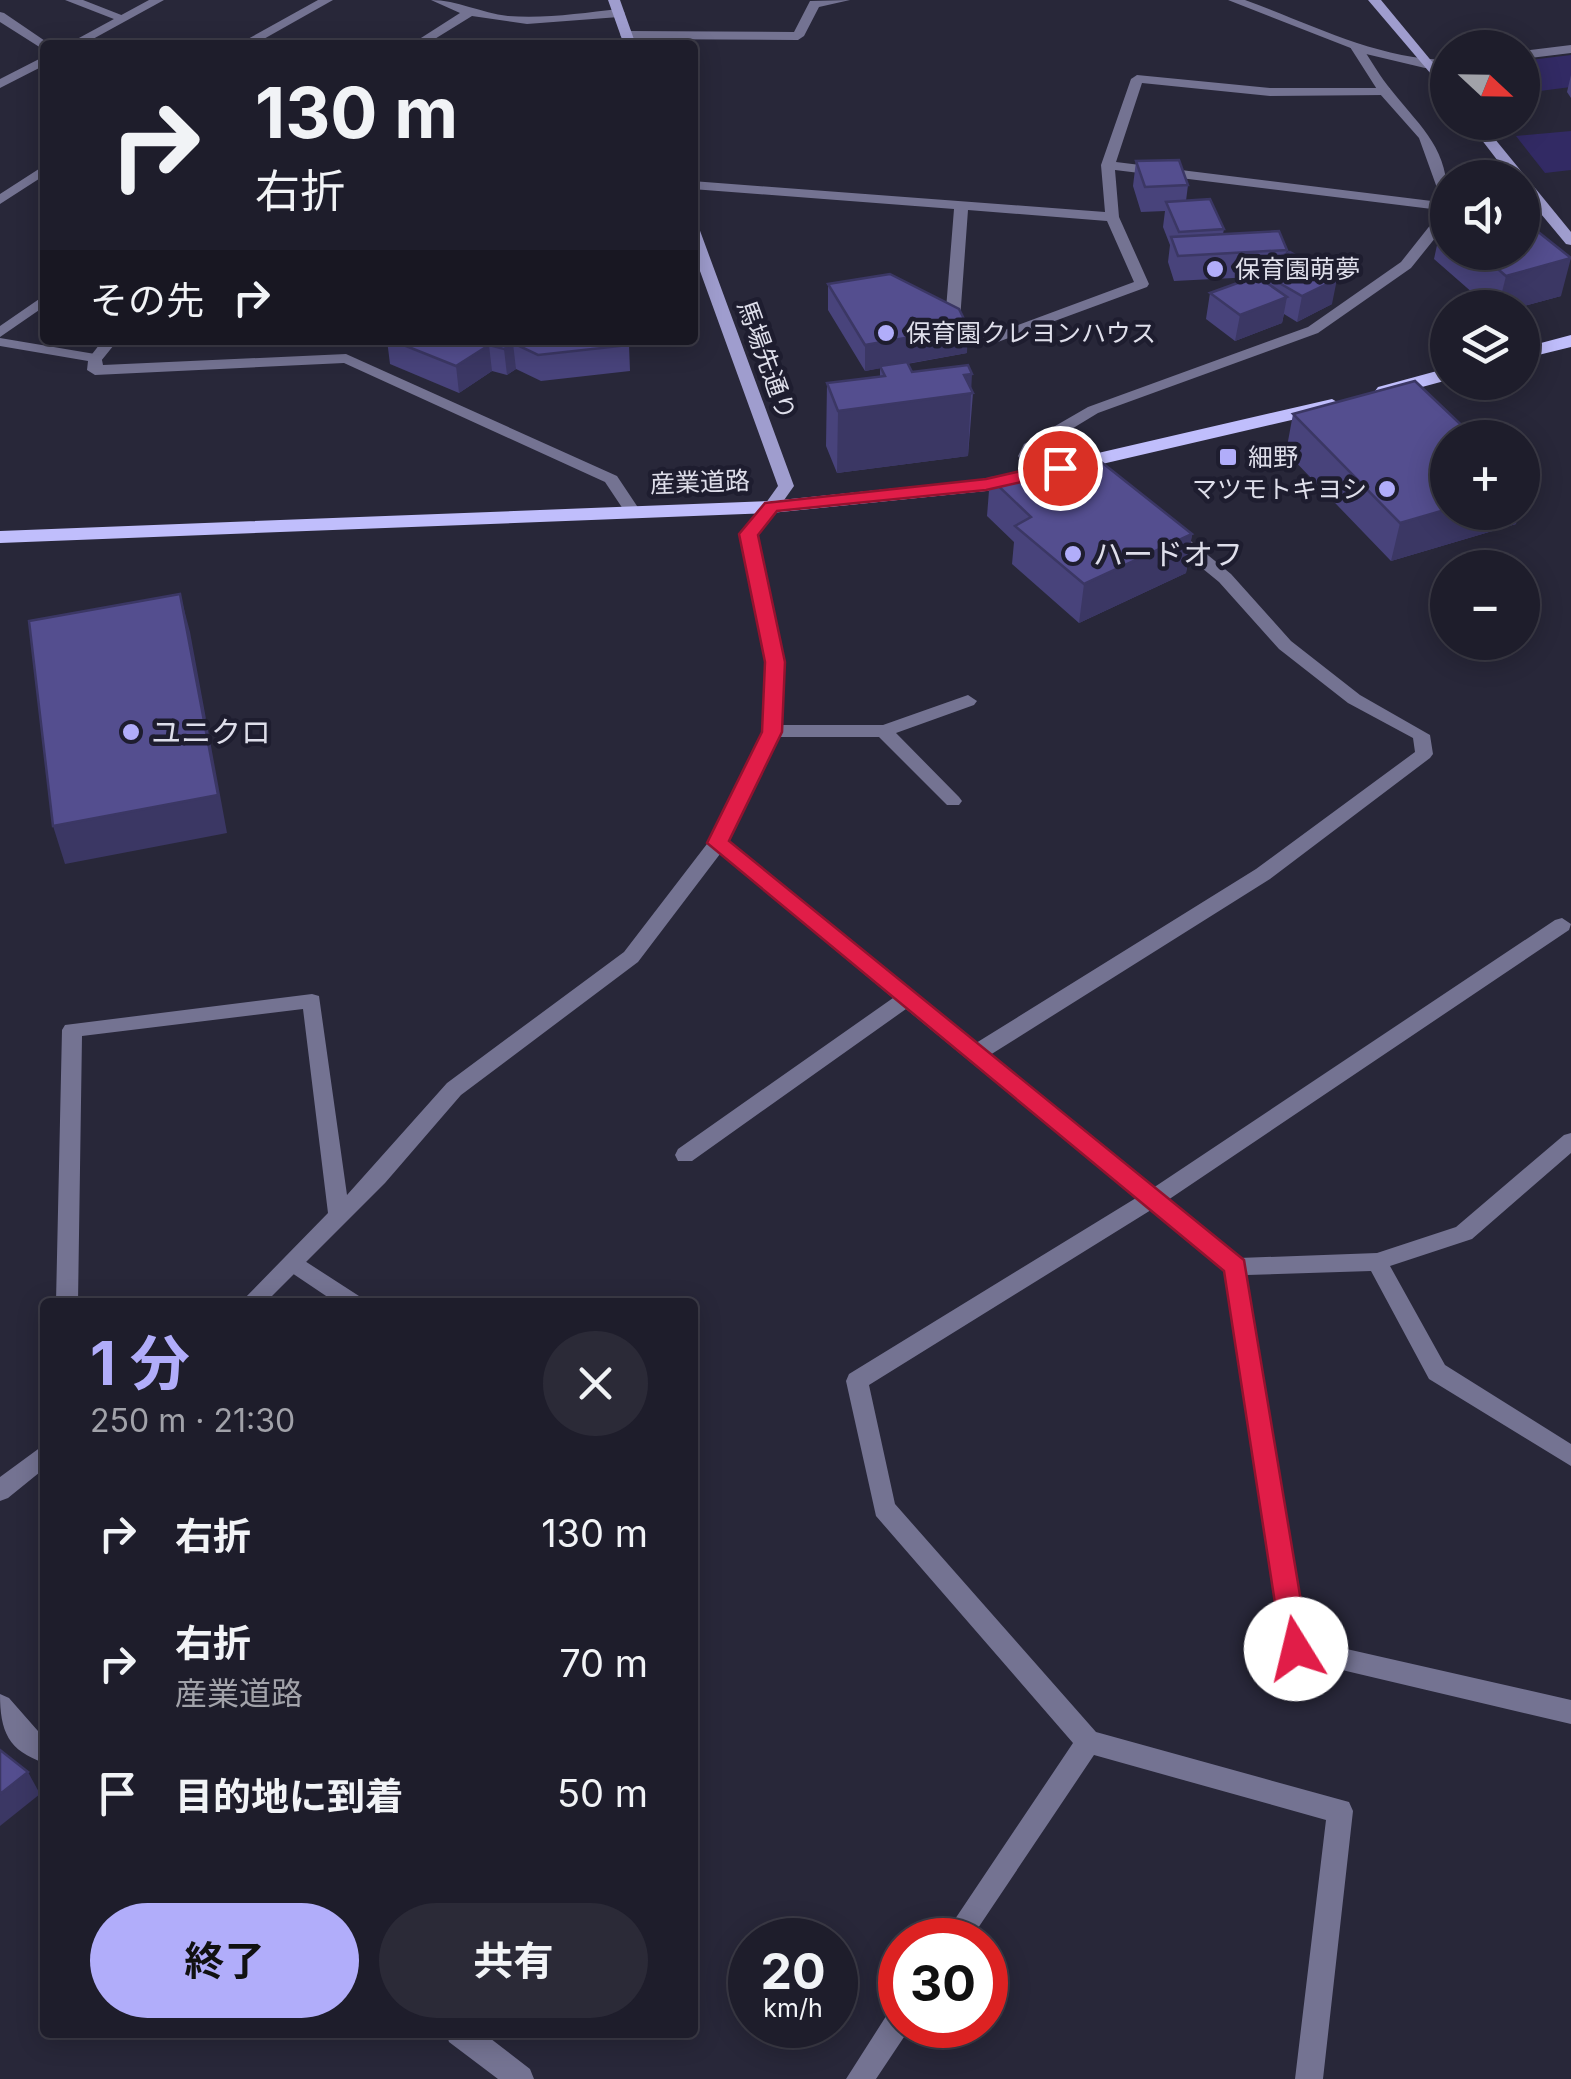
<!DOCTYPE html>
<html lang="ja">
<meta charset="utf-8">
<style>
:root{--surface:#1e1d2b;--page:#2b2a37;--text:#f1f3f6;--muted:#a1a2a9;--line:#3c3b47;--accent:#b1adfa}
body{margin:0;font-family:Inter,"Noto Sans JP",sans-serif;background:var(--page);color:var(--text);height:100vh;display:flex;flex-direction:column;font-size:38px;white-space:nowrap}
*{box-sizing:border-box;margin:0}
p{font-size:32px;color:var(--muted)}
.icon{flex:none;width:55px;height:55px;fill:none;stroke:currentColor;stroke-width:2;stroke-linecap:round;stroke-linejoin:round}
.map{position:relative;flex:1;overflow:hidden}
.drawer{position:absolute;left:40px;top:1298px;width:658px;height:740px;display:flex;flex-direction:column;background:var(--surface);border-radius:10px;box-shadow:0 5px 25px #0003,0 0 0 2px var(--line)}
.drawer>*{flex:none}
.guide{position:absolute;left:40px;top:40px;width:658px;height:305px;border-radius:10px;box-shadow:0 5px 25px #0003,0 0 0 2px var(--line);background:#1e1d2b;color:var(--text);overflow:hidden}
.needle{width:65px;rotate:112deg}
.controls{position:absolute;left:1430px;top:30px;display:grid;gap:20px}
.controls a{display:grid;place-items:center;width:110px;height:110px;border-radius:50%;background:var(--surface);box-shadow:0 5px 25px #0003,0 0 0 2px var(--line);font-size:50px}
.speed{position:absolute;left:728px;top:1918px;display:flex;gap:20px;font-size:50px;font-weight:700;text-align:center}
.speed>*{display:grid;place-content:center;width:130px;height:130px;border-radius:50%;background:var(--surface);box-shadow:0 5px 25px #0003,0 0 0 2px var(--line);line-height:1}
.speed small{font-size:25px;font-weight:400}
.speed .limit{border:15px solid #d22;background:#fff;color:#111}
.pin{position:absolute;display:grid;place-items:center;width:85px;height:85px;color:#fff;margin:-42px;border:5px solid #fff;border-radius:50%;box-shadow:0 2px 10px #0007}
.me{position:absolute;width:110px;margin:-55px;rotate:351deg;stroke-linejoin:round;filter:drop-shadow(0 0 8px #0008)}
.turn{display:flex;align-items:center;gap:35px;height:210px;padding:0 50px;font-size:45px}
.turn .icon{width:130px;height:130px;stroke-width:2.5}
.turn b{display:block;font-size:70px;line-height:85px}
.then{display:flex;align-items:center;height:95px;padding:0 50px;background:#0003;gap:20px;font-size:38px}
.round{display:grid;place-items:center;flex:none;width:105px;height:105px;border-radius:52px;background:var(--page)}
.summary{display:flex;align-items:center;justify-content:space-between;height:170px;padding:0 50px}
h1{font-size:60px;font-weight:700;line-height:75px;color:var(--accent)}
.primary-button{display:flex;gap:20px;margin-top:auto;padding:20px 50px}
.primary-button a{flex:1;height:115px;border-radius:60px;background:var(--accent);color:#111;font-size:40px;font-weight:700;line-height:115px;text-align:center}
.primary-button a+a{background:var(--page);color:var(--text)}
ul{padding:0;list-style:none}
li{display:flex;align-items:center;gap:30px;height:130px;padding:0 50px}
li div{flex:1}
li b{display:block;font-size:38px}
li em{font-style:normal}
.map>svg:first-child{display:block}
.green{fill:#322a64}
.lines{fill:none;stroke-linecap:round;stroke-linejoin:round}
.lane{fill:#747392;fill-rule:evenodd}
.street{fill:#747392;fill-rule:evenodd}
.secondary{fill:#9f9dce;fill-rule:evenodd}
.primary{fill:#c0befc;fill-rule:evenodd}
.wall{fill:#48437b}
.shaded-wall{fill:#3b3764}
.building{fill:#544e8f;stroke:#3b3764;stroke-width:2.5}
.route{fill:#e11d48;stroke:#92132f;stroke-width:2.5}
.poi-dot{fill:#b1adfa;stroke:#1e1d2f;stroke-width:4}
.labels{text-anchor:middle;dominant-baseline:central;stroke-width:9;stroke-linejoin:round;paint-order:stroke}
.far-poi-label{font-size:25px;fill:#dedeea;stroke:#1e1d2f;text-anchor:start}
.far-street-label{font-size:25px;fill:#dedeea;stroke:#1e1d2f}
.poi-label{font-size:30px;fill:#dedeea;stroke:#1e1d2f;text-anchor:start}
</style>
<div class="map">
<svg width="1571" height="2079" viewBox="0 0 1571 2079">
<rect width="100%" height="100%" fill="#282739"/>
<path class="green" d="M1571 55V87L1523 93 1522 61Z
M1571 131V170L1545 173 1516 136Z"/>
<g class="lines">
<path class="lane" d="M65 0H83L129 18 119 21Z
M850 0 819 7 804 36 798 40 626 39 620 35 626 31 794 32 810 1Z
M0 12 4 13 51 45 41 48 0 22Z
M1352 44H1360C1371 60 1380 77 1392 91 1424 131 1448 148 1448 203L1441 199 1419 138 1380 94 1350 47Z
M1448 208V222L1411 268 1318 333 1098 413 1037 450 1034 456 1045 473 1043 476H1031L1018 456 1024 444 1088 407 1308 327 1401 262 1443 209Z
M103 340H118L101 361H91L89 358Z
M294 1254 359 1296 362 1302H335L286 1269 283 1263 286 1257Z"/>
<path class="street" d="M149 0H164L82 45H66Z
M318 0H333L253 45H237Z
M431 0C457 0 481 13 508 16 545 19 582 13 619 9L625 13 619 17 527 24 472 16 425 45H410L460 13Z
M1228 0H1245C1311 24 1376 59 1448 60V68H1425L1366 54Z
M1571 45V53L1522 59V51Z
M45 56V65L0 88V79Z
M1137 75 1270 88H1390V94L1385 95 1270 96 1142 83 1116 162 1448 203V211L1115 170 1119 217 1149 284 1147 287 987 346 945 322 954 209 692 189V181L1105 212 1101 165 1131 79ZM968 210 1107 221 1134 282 988 336 960 320Z
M45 165V175L0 204V194Z
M45 295V306L0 337V326Z
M0 338 101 355 103 365 346 354 617 476 641 512 639 515H627L605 482 344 363 95 375 87 370 88 361 0 346Z
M771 502 779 507 756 535 784 662 781 725H883L968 695 977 701 974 705 896 733 959 797 962 801 959 805H947L879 737H778L728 841 976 1043 1256 869 1415 752 1413 738 1348 703 1279 649 1219 582 1164 537V529H1176L1231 574 1291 641 1360 695 1430 735 1433 754 1430 758 1270 879 990 1055 1153 1188 1555 920 1562 918 1571 924 1569 930 1168 1200 1239 1258 1377 1253 1456 1227 1564 1135 1571 1133V1153L1472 1239 1390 1266 1445 1365 1571 1444V1466L1429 1379 1371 1271 1247 1275 1307 1640 1571 1700V1724L1287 1657 1225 1271 1151 1210 869 1385 895 1504 1096 1732 1349 1802 1353 1811 1323 2079H1295L1326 1820 1094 1755 970 1940H941L1073 1743 876 1516 846 1381 849 1374 1136 1198 906 1009 692 1161H678L675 1155 678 1149 893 998 720 854 638 962 461 1095 385 1183 266 1302H241L328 1213 303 1009 82 1036 78 1302H56L62 1030 65 1025 312 994 319 996 347 1195 447 1083 624 952 710 840 763 731 766 662 740 535 765 504Z
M45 1444V1468L8 1498 0 1501V1477Z
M0 1694 9 1698 45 1739V1763C8 1751 0 1731 0 1694Z
M900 2006V2025H912L876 2079H846L890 2010Z
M446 2032H482L530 2069 534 2079H498L449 2042Z"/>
<path class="secondary" d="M608 0H620L636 45H624Z
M1368 0H1381L1448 81V94Z
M1468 122H1481L1571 232V245L1566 244 1522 191V178H1511Z
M692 224 699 228 794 486 777 510H765L763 507 778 486 692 249Z"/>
<path class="primary" d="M1571 335V347L1522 359V348Z
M1448 368V380L1385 397 1375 391 1378 387Z
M1332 399 1342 405 1339 409 986 491 771 513 0 543V531L771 501 986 479Z"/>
</g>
<path class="wall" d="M1571 75V98L1567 92Z
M1136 161 1188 185 1186 201 1224 229 1223 234 1287 250 1286 254 1332 304 1297 322 1284 314 1282 323 1235 341 1206 319 1210 293 1253 277 1174 281 1168 262 1170 245 1163 227 1165 211 1141 212 1133 186Z
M1448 220V252H1522L1561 296 1517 308H1490L1434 259 1442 222Z
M828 284 967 353 907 364 912 372 971 391 973 393 968 456 837 473 826 446 827 383 880 376V368L865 371 828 310Z
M387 340H627L629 345 630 371 541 381 516 369 507 375 492 371 459 393 390 364Z
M1293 414 1516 524 1391 561 1286 452Z
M990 478 1192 534 1186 573 1079 623 1012 564 1014 542 987 516Z"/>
<path class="shaded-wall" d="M1571 258 1561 296 1517 308H1498L1506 276Z
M1337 279 1332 304 1297 322 1302 296Z
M1287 297 1282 323 1235 341 1240 315Z
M968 327 967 353 865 371V345Z
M513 343 516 369 507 375 504 349Z
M489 345 492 371 459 393 456 366Z
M972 374 968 456 837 473 838 411Z
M1448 509V512H1519L1516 524 1391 561 1400 523Z
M1192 534 1186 573 1079 623 1084 584Z
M180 594 190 632 227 833 65 864 53 826Z
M28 1772 40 1794 0 1826V1794Z"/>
<path class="building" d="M1179 160 1188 185 1145 187 1136 161Z
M1210 199 1224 229 1179 232 1166 202Z
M1522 219 1571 258 1506 276 1478 252H1522Z
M1279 231 1287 250 1178 256 1171 237Z
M1290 252 1337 279 1302 296 1255 269Z
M890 274 959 309 968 327 865 345 828 284Z
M1257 276 1287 297 1240 315 1210 293Z
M391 340H627L629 345 538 355 513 343 504 349 489 345 456 366Z
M907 362 912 372 968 365 972 374 964 375 973 393 838 411 827 383 885 376 880 366Z
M1415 381 1475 438H1448V509L1400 523 1293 414Z
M1100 461 1192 534 1084 584 1015 526 1031 517 990 478Z
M180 594 218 795 53 826 29 621Z
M0 1750 28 1772 0 1794Z"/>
<path class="route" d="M1060 462 1069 468 1066 472 986 490 777 511 758 535 785 662 782 732 729 841 1244 1260 1309 1649 1305 1658 1296 1662 1286 1658 1282 1649 1224 1271 707 843 762 732 765 662 739 534 765 503 986 479Z"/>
<g class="poi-dot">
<circle cx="1215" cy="269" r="10"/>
<circle cx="886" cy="333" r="10"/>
<rect x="1218" y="447" width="20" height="20" rx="5"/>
<circle cx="1387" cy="489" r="10"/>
<circle cx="1073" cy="554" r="10"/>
<circle cx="131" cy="732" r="10"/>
</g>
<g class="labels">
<g class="far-poi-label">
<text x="1235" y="269">保育園萌夢</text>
<text x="906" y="333">保育園クレヨンハウス</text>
<text x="1248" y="457">細野</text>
<text x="1367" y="489" text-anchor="end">マツモトキヨシ</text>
</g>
<g class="far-street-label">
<text transform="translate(767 360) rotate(70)">馬場先通り</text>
<text transform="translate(700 482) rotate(-2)">産業道路</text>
</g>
<g class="poi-label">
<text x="1093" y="554">ハードオフ</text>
<text x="151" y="732">ユニクロ</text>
</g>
</g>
</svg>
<div class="controls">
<a><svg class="needle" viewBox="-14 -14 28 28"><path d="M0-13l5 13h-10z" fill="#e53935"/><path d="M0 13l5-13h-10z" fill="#a1a2a9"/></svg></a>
<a><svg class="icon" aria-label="sound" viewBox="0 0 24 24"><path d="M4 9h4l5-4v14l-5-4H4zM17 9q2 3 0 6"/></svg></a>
<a><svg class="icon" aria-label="layers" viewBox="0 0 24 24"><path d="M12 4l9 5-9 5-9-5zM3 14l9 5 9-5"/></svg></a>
<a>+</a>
<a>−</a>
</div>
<div class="speed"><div>20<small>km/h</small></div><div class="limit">30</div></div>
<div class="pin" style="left:1060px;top:468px;background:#d93025"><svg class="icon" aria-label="arrive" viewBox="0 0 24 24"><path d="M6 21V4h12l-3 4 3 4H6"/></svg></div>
<svg class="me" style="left:1296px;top:1649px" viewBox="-20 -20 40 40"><circle r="19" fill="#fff"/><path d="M0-13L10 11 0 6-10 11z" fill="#e11d48"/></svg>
<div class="guide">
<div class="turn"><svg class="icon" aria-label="right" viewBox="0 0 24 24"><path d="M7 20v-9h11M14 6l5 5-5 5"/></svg><div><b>130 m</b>右折</div></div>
<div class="then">その先<svg class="icon" aria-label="right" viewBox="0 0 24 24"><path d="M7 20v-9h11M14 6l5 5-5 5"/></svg></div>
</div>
<section class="drawer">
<div class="summary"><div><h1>1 分</h1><p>250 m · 21:30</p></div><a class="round"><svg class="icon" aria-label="close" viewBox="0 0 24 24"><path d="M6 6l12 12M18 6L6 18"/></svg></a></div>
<ul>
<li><svg class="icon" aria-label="right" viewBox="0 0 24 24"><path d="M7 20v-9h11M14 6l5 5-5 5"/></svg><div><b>右折</b></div><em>130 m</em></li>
<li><svg class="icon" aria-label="right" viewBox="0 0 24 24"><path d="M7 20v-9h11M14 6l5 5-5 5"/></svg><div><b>右折</b><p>産業道路</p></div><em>70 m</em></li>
<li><svg class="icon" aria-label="arrive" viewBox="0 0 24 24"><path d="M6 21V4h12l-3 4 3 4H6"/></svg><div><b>目的地に到着</b></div><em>50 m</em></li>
</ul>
<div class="primary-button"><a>終了</a><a>共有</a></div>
</section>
</div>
